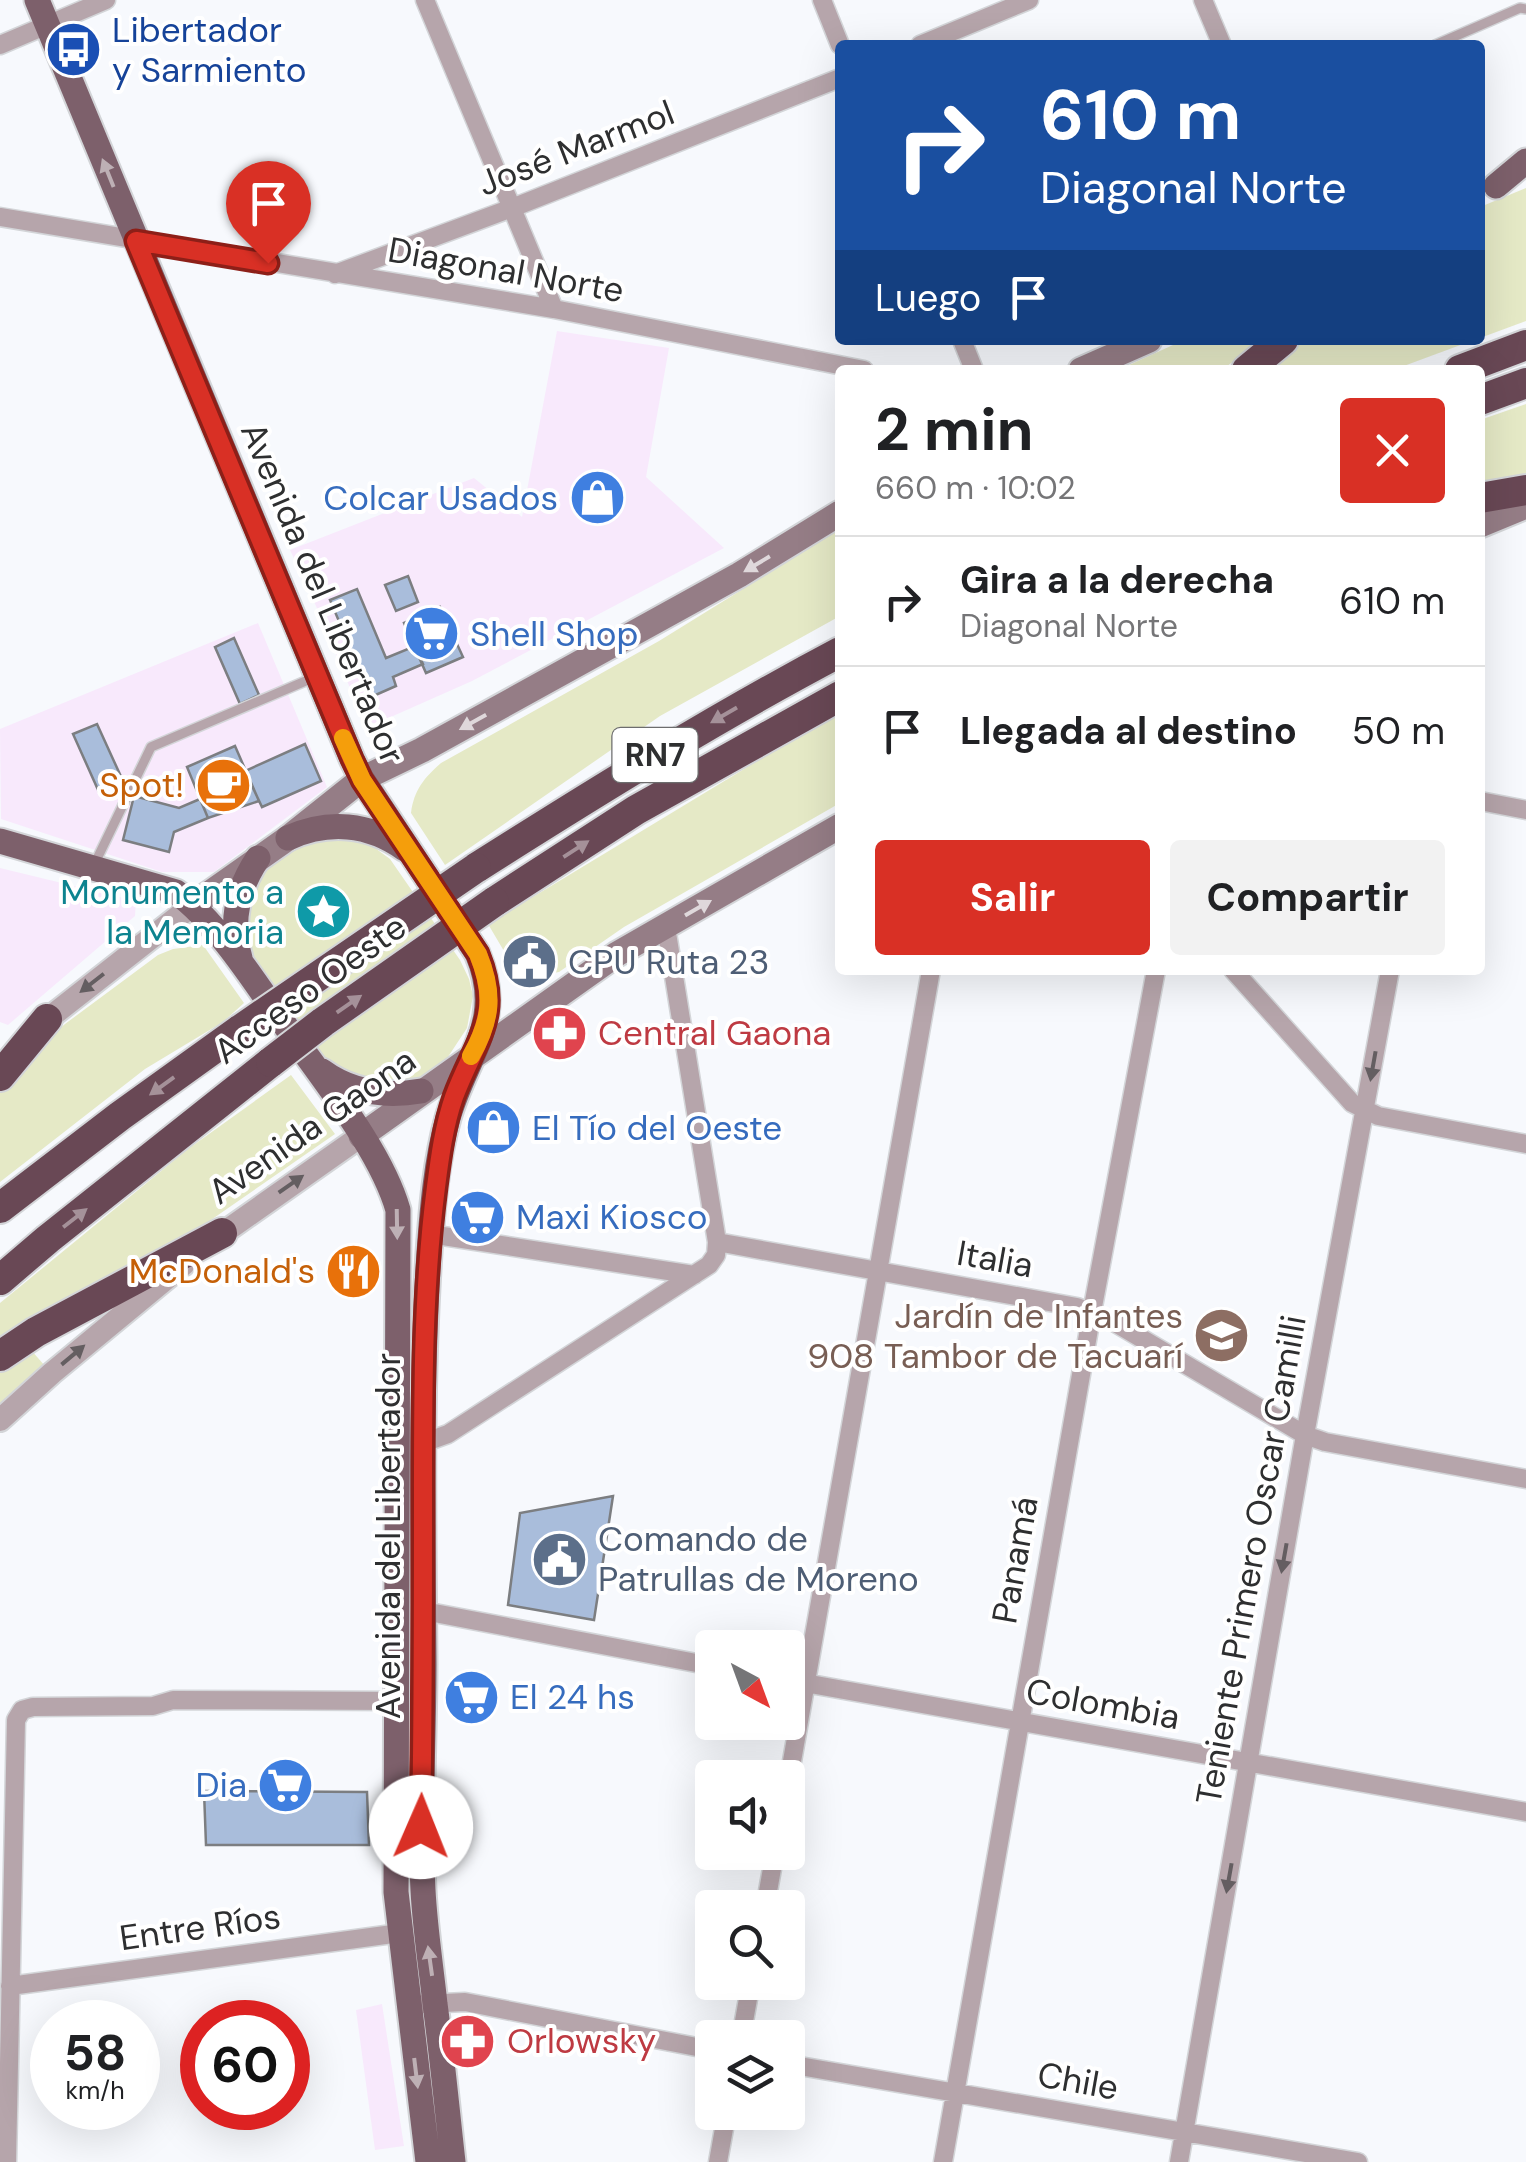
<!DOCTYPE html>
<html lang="es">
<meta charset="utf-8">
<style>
:root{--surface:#fff;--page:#f2f2f2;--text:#202124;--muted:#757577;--line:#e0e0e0;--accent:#d93025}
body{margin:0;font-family:"DM Sans",sans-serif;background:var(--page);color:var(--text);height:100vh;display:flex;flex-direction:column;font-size:38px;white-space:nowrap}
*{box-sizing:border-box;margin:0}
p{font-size:32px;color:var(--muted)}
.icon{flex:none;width:55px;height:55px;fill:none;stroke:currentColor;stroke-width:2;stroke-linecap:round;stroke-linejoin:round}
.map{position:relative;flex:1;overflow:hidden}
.drawer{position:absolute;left:835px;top:365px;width:650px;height:610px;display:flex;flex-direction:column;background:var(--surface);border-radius:10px;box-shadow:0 10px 40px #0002}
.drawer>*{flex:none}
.top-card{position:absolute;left:835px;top:40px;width:650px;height:305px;border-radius:10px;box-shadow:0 10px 40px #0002;background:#1a4fa0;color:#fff;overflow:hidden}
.needle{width:65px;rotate:139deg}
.buttons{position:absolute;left:695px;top:1630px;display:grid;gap:20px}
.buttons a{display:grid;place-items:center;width:110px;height:110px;border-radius:10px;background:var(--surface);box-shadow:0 10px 40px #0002;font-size:50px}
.speed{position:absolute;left:30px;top:2000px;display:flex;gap:20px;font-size:50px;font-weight:700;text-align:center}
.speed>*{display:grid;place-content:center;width:130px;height:130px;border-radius:50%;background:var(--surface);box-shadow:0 10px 40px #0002;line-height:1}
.speed small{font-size:25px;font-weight:400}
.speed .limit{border:15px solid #d22;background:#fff;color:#111}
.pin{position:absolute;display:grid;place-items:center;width:85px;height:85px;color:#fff;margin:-102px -42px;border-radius:50% 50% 50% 0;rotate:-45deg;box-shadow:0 0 10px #0007}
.pin .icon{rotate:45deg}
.me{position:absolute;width:110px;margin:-55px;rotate:1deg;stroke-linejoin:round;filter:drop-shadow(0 0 8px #0008)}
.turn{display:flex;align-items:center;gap:35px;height:210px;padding:0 40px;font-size:45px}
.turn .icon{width:130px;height:130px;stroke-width:2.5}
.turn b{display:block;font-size:70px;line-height:85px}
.then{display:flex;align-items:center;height:95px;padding:0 40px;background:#0003;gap:20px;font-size:38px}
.round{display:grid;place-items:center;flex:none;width:105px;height:105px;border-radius:10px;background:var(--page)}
.headline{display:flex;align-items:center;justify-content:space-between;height:170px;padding:0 40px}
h1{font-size:60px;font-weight:700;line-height:75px}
.action{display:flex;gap:20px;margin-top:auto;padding:20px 40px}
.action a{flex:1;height:115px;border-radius:10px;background:var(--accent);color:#fff;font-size:40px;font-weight:700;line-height:115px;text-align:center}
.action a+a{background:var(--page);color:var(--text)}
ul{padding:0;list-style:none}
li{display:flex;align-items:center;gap:30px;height:130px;padding:0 40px;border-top:2px solid var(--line)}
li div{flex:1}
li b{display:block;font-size:38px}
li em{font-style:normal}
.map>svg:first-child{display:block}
.commercial{fill:#f8e9fc}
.green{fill:#e5e9c6}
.building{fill:#a9bddb;stroke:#7c7e81;stroke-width:2.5}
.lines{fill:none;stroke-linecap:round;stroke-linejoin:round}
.service-casing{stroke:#d3d5d8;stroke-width:12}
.minor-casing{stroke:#d3d5d8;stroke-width:21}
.tertiary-casing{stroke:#d3d5d8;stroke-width:26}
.secondary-casing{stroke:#d3d5d8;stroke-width:29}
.primary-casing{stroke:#d3d5d8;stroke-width:29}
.motorway-casing{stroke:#d3d5d8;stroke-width:34}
.service{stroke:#b6a5ab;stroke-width:9}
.minor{stroke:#b6a5ab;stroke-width:18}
.tertiary{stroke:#b6a5ab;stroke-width:22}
.secondary{stroke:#957d86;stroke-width:25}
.primary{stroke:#7d606b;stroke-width:25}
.motorway{stroke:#694855;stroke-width:30}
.motorway-bridge-casing{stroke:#d3d5d8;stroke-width:34;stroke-linecap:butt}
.motorway-bridge{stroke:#694855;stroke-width:30}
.oneway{fill:#beb0b5}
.oneway2{fill:#dfd8db}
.oneway3{fill:#a59199}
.oneway4{fill:#645e61}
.route-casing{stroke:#8d1f18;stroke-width:25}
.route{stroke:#d93025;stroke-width:18}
.slow{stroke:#f59e0b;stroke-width:18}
.labels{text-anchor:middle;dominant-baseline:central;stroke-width:8;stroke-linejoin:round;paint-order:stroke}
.shield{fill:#fff;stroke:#6d6d6e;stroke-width:2.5}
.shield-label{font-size:32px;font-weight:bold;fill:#2e2f30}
.transit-label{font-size:35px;fill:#164399;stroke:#fff;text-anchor:start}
.street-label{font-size:35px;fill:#2e2f30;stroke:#fff}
.shop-label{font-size:35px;fill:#366cbe;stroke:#fff;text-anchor:start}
.food-label{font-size:35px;fill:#c56008;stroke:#fff;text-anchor:end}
.culture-label{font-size:35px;fill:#0d838f;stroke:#fff;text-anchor:end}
.service-label{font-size:35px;fill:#4e5e75;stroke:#fff;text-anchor:start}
.health-label{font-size:35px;fill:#be3a42;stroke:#fff;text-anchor:start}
.education-label{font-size:35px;fill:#785e54;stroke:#fff;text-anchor:end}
</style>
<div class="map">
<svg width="1526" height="2162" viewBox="0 0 1526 2162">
<rect width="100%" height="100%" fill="#f7f9fd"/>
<path class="commercial" d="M557 331 669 348 646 477 724 548 472 681 375 724 362 717 316 606 290 550 474 478 522 517Z
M258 623 327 787 214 872H162L1 819 0 729Z
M0 868 136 901 135 916 8 1025 0 1022Z
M382 2004 404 2146 375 2150 356 2010Z"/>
<path class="green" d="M1526 188V321L1480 338V207Z
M1184 340H1261L1222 370H1118Z
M1297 340H1474L1393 370H1262Z
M1526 404V474L1480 487V420Z
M840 529V616L660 716 445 865 411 813C414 790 424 778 441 763L659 641Z
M840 711V803L624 927 559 972 532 977 511 963 488 924Z
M336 834 371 845 390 859 460 960 469 979 473 996 467 1028 444 1063 412 1086 336 1075 246 955 242 912 270 857Z
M203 945 244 1003 223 1022 145 1069 0 1182V1088L22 1061 65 1024 158 955 173 949Z
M291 1075 335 1134 182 1240 0 1342V1303L188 1149Z
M31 1350 45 1366 0 1405V1367Z"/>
<path class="building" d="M408 576 418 602 396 611 385 585Z
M357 589 386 658 415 646 423 664 393 677 396 686 371 697 330 600Z
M440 607 463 657 426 673 404 623Z
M234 638 259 695 240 704 215 647Z
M97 724 123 781 99 792 73 734Z
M305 744 321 781 262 807 245 771Z
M235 746 259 801 208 818 187 767Z
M134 796 179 808 200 799 208 818 174 832 169 852 123 840Z
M613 1496 594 1620 508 1605 520 1513Z
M204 1791 367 1792 369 1845H206Z"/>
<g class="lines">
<defs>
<path id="service" d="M1435 45 1520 8 1526 9
M94 865 151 747 315 677"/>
<path id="minor" d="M425 0 554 309
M822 0 840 45
M1203 0 1222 45
M0 45 106 0
M920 45 1029 0
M0 217 554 309 864 370
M335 274 512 208 840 78
M962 340 974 370
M1480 801 1526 810
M1233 970 1352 1103 1378 1116 1526 1144
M430 1234 694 1275
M717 1242 1077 1307 1112 1321 1305 1435 1325 1442 1526 1479
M423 1443 448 1434 709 1265 716 1255 717 1242 666 927
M424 1611 712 1666
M788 1680 1526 1812
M788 1784 931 970
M765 1908 775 1852
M10 1986 400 1933
M423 2004 465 2002 712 2050
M741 2038 751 1982
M788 2064 1358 2162
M7 2162 16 1720 22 1710 33 1707 153 1706 173 1700 395 1701
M718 2162 727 2112
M943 2162 1092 1312 1156 970
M1179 2162 1305 1435 1390 970"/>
<path id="tertiary" d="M35 1029 193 905
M209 1243 361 1136
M0 1420 52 1373 184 1264"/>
<path id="secondary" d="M1081 370 1149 340
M1480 525 1526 506
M193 905 288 838 362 779 422 750 739 575 840 513
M361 1136 617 954 840 826"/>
<path id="primary" d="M37 0 352 759 362 779 477 953C506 1022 466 1055 448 1118 436 1161 432 1209 429 1253 420 1390 423 1526 424 1663 424 1739 419 1815 423 1890 425 1929 431 1966 435 2004 442 2056 447 2109 453 2162
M1496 186 1526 161
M288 838C328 820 369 823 405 849
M0 841 176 892C218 923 256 984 287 1028 323 1080 381 1150 398 1210L396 1892 428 2162
M240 958C230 922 237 889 258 858
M322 1071C352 1093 385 1097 421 1091"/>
<path id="motorway" d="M1247 370 1283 340
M1460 370 1526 345
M1480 400 1526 383
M1480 498 1526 490
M476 868C596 792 715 718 840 652
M494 902 636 810 840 696
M0 1076 47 1019
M0 1208 120 1116 241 1029
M0 1280 48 1239 271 1062
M0 1356 36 1332 222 1233"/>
</defs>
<use href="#service" class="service-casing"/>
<use href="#minor" class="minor-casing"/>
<use href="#tertiary" class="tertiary-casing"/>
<use href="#secondary" class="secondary-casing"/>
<use href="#primary" class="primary-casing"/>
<use href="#motorway" class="motorway-casing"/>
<use href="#service" class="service"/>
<use href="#minor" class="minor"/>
<use href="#tertiary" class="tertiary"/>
<use href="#secondary" class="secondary"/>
<use href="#primary" class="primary"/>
<use href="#motorway" class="motorway"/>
<defs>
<path id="motorway-bridge" d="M241 1029 476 868
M271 1062 323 1022 494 902"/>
</defs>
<use href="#motorway-bridge" class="motorway-bridge-casing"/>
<use href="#motorway-bridge" class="motorway-bridge"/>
</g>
<defs><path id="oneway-solid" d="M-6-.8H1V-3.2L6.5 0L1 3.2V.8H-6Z" transform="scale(2.5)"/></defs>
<g class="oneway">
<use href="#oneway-solid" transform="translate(108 173) rotate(-112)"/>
<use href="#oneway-solid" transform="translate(397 1224) rotate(89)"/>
<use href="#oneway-solid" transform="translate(430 1961) rotate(-98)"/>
<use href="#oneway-solid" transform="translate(416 2073) rotate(83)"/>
</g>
<g class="oneway2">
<use href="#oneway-solid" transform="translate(757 564) rotate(149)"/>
<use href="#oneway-solid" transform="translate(473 722) rotate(151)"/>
<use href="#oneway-solid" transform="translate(698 908) rotate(-30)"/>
</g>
<g class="oneway3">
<use href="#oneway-solid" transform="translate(724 715) rotate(150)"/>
<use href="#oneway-solid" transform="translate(576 849) rotate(-33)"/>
<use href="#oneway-solid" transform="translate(349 1004) rotate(-35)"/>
<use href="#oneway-solid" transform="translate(162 1086) rotate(144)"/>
<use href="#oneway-solid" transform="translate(75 1218) rotate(-38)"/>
</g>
<g class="oneway4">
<use href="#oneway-solid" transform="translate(92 983) rotate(142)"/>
<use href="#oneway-solid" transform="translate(1373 1066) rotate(100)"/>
<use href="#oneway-solid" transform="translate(291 1184) rotate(-35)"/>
<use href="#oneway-solid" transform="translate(73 1355) rotate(-40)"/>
<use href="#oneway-solid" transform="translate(1284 1558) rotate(100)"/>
<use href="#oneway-solid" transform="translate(1229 1878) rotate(100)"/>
</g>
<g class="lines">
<defs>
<path id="route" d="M268 263 136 241 352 759 362 780 478 954C504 1017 475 1040 454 1097 444 1126 440 1156 436 1187 422 1295 423 1405 423 1514 423 1618 423 1722 421 1827"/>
</defs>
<use href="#route" class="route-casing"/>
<use href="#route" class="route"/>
<path class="slow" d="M343 738 362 780 478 954C494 993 492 1019 471 1056"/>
</g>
<defs>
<symbol id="bus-disc" viewBox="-11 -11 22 22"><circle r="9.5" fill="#1a4fb4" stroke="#fff"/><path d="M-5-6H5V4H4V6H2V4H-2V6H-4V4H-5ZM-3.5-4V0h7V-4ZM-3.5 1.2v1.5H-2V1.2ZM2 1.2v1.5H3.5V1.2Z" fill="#fff"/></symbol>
<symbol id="shop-disc" viewBox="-11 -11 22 22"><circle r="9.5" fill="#3f7fe0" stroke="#fff"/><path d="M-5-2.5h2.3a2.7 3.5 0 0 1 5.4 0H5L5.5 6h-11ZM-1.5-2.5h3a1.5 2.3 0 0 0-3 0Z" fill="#fff"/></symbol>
<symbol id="supermarket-disc" viewBox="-11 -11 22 22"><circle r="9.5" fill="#3f7fe0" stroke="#fff"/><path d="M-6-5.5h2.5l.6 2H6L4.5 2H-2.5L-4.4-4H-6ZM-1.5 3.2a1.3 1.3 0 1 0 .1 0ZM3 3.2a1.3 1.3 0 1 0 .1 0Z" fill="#fff"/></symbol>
<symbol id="cafe-disc" viewBox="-11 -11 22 22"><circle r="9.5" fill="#e8710a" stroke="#fff"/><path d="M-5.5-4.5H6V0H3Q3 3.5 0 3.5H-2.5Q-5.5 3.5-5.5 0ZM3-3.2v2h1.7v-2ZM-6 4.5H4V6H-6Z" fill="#fff"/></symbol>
<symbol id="sight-disc" viewBox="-11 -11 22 22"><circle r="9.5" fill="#0f9aa8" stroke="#fff"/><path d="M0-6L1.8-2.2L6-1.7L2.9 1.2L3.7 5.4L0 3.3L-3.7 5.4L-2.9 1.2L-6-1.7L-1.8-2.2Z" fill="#fff"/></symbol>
<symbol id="civic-disc" viewBox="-11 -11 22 22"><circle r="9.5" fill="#5c6f8a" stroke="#fff"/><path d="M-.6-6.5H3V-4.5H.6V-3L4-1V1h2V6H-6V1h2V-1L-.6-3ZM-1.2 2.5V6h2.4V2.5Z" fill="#fff"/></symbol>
<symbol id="pharmacy-disc" viewBox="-11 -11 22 22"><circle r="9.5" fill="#e0444e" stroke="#fff"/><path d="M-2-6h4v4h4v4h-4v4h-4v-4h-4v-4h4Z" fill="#fff"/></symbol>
<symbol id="restaurant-disc" viewBox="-11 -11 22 22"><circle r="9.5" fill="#e8710a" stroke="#fff"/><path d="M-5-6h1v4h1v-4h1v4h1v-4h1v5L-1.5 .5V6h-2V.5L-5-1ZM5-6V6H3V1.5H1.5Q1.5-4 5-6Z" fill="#fff"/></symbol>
<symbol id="school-disc" viewBox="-11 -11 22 22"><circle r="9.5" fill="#8d6e63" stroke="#fff"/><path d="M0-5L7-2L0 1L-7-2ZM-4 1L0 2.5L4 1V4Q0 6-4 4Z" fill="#fff"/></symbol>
</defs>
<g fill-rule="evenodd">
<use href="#bus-disc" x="42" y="18" width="63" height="63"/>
<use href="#shop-disc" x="566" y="466" width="63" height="63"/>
<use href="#supermarket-disc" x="400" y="602" width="63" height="63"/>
<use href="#cafe-disc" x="192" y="754" width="63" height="63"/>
<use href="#sight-disc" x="292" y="880" width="63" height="63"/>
<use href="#civic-disc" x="498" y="930" width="63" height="63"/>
<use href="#pharmacy-disc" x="528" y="1002" width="63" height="63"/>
<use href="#shop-disc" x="462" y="1096" width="63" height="63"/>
<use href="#supermarket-disc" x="446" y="1186" width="63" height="63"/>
<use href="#restaurant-disc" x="322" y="1240" width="63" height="63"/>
<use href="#school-disc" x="1190" y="1304" width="63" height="63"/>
<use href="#civic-disc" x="528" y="1528" width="63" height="63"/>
<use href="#supermarket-disc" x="440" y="1666" width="63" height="63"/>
<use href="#supermarket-disc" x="254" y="1754" width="63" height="63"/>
<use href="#pharmacy-disc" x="436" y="2010" width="63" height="63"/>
</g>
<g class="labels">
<rect class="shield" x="612.5" y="728" width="85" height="54" rx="8"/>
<g class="shield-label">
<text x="655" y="755">RN7</text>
</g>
<g class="transit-label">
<text x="112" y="30">Libertador<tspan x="112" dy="40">y Sarmiento</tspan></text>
</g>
<g class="street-label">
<text transform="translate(576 148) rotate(-21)">José Marmol</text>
<text transform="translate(506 270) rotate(10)">Diagonal Norte</text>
<text transform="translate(323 593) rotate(67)">Avenida del Libertador</text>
<text transform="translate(310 989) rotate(-36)">Acceso Oeste</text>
<text transform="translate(312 1126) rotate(-35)">Avenida Gaona</text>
<text transform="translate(995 1259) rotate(10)">Italia</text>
<text transform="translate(388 1536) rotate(-90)">Avenida del Libertador</text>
<text transform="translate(1015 1560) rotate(-80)">Panamá</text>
<text transform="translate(1251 1560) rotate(-80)">Teniente Primero Oscar Camilli</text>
<text transform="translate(1103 1704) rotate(10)">Colombia</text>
<text transform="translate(200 1927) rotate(-8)">Entre Ríos</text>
<text transform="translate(1078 2081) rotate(10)">Chile</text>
</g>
<g class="shop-label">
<text x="558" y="498" text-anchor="end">Colcar Usados</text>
<text x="470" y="634">Shell Shop</text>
<text x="532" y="1128">El Tío del Oeste</text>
<text x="516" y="1217">Maxi Kiosco</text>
<text x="510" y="1697">El 24 hs</text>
<text x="247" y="1785" text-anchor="end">Dia</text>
</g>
<g class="food-label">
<text x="184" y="785">Spot!</text>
<text x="315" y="1271">McDonald's</text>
</g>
<g class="culture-label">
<text x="284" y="892">Monumento a<tspan x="284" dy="40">la Memoria</tspan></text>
</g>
<g class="service-label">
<text x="568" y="962">CPU Ruta 23</text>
<text x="598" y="1539">Comando de<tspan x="598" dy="40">Patrullas de Moreno</tspan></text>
</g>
<g class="health-label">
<text x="598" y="1033">Central Gaona</text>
<text x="507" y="2041">Orlowsky</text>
</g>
<g class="education-label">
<text x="1183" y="1316">Jardín de Infantes<tspan x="1183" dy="40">908 Tambor de Tacuarí</tspan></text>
</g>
</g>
</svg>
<div class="buttons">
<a><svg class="needle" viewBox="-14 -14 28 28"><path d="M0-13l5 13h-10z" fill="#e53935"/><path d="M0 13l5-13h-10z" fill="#757577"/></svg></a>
<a><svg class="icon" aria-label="sound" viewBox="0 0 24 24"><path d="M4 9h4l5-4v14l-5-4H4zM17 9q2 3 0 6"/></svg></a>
<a><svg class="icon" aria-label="search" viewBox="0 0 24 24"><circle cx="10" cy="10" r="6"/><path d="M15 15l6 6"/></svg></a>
<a><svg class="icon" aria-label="layers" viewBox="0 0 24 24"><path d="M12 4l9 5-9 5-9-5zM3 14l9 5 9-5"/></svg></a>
</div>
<div class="speed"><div>58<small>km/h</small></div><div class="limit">60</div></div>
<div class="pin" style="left:268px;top:263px;background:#d93025"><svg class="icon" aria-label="arrive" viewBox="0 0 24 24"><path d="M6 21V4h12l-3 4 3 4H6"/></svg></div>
<svg class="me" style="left:421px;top:1827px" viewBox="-20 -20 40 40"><circle r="19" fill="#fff"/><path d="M0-13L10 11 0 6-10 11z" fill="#d93025"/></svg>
<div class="top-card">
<div class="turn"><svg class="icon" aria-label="right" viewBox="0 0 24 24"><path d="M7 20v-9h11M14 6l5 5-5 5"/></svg><div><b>610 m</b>Diagonal Norte</div></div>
<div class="then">Luego<svg class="icon" aria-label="arrive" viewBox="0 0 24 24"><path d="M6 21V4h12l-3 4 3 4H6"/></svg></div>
</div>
<section class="drawer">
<div class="headline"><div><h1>2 min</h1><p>660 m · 10:02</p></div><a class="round" style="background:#d93025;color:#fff"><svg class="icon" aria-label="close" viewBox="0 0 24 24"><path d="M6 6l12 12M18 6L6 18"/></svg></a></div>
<ul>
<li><svg class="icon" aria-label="right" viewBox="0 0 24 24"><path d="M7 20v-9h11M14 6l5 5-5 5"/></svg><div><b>Gira a la derecha</b><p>Diagonal Norte</p></div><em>610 m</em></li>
<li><svg class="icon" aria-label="arrive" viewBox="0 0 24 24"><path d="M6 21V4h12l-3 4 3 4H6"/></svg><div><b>Llegada al destino</b></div><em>50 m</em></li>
</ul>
<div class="action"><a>Salir</a><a>Compartir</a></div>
</section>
</div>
